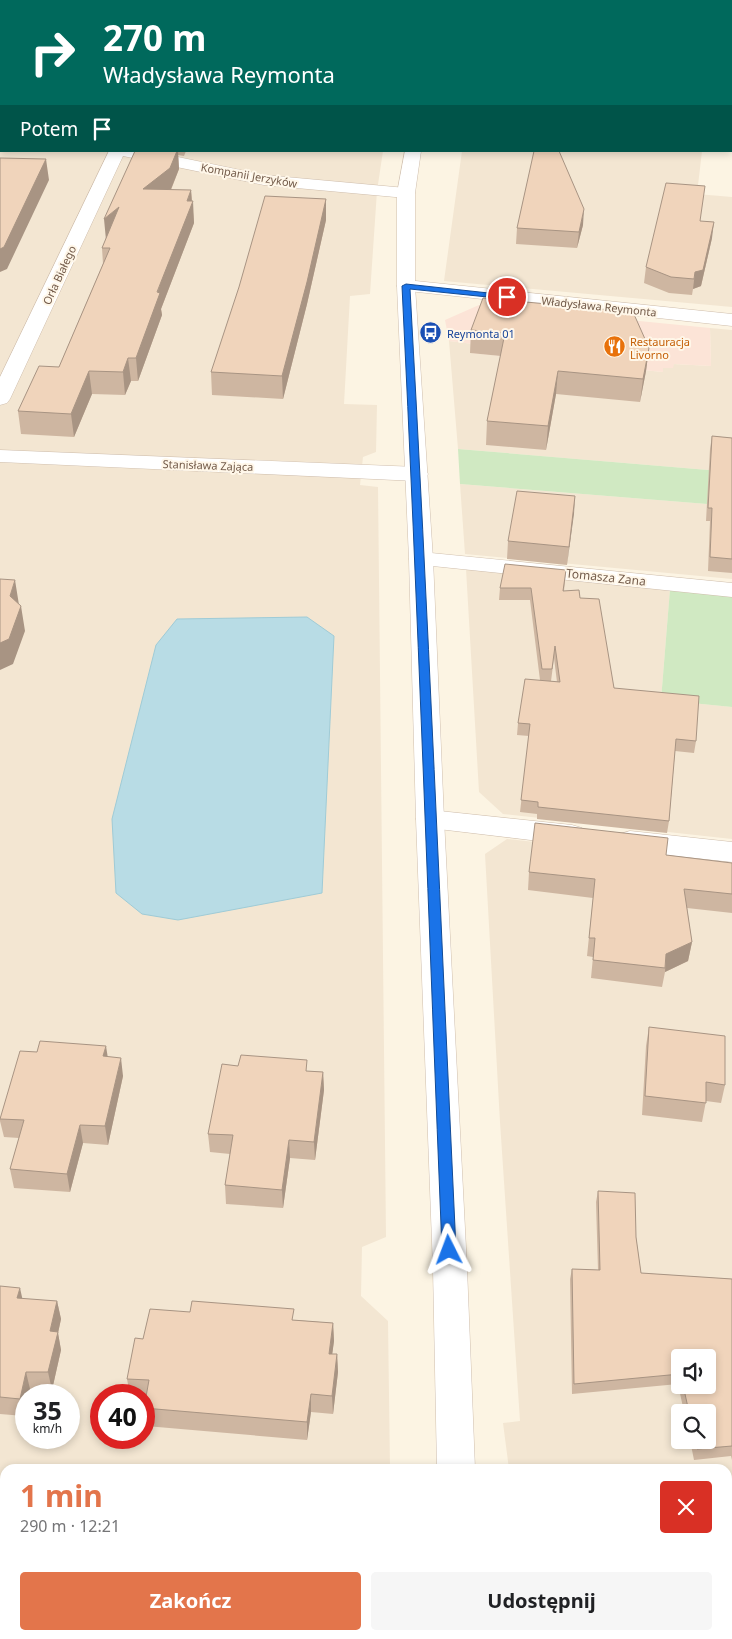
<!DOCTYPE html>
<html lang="pl">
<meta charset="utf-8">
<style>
:root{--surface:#fff;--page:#f6f6f6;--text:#202124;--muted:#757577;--accent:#e3754b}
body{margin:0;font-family:"Noto Sans",sans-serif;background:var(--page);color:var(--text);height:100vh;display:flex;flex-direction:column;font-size:19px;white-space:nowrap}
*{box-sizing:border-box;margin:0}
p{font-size:16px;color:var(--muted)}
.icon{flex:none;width:28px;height:28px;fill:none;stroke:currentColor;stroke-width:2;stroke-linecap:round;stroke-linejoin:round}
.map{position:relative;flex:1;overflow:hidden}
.sheet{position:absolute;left:0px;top:1464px;width:732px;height:176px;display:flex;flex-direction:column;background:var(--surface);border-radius:15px 15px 0 0;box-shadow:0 2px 8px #0003}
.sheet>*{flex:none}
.guide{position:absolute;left:0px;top:0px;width:732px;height:152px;box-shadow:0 2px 8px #0003;background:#00695c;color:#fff;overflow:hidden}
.tools{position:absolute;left:671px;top:1349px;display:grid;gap:10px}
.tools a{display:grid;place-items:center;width:45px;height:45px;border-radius:5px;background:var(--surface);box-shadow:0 2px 8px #0003;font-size:25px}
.speed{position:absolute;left:15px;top:1384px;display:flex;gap:10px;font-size:25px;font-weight:700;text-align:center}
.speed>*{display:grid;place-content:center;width:65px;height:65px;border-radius:50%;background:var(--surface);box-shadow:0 2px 8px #0003;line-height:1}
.speed small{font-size:12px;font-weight:400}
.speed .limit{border:8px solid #d22;background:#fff;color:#111}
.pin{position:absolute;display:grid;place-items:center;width:42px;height:42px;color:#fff;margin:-21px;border:2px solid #fff;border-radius:50%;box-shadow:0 1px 5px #0007}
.me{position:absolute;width:55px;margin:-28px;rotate:357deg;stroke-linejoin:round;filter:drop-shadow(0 0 4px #0008)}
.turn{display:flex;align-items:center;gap:18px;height:105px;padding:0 20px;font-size:22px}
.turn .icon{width:65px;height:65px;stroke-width:2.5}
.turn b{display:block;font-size:35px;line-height:42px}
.then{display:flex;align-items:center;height:48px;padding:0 20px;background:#0003;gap:10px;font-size:19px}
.round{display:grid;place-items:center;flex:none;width:52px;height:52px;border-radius:5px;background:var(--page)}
.headline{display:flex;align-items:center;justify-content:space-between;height:85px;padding:0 20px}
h1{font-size:30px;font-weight:700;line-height:38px;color:var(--accent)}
.button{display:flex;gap:10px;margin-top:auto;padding:10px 20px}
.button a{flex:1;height:58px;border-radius:5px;background:var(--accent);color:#fff;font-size:20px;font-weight:700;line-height:58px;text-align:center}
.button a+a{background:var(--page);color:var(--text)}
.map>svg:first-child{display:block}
.residential{fill:#f3e6d2;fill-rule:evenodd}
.commercial{fill:#fce4d7}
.industrial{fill:#ebe5de}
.green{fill:#d0e9c2}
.water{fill:#b8dce5;stroke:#9fcbd6}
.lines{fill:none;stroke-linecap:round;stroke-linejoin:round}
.minor-casing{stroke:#cfbead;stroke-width:1}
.tertiary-casing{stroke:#cfbead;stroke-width:1}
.minor{fill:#fff;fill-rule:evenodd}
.tertiary{fill:#fff;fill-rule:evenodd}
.wall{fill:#ceb6a1;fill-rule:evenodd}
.shaded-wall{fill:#a89483}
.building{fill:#f0d4bb;stroke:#a89483}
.route{fill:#1a73e8;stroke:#114b97}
.labels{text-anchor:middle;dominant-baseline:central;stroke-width:4;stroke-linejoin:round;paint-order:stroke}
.far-street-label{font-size:11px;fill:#735b4a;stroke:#fff7e9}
.far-transit-label{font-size:11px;fill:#164399;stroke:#fff7e9;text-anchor:start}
.far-food-label{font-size:11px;fill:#c56008;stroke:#fff7e9;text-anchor:start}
.street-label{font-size:12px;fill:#735b4a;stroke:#fff7e9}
</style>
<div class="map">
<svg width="732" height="1639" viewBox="0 0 732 1639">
<rect width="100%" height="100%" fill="#fcf4e3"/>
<path class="residential" d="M0 23 1 151H383L377 191 370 294 350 296 344 404 377 405 376 452 363 457 360 485 378 487 386 1237 362 1247 361 1296 388 1321 390 1469H5V1548L0 1547ZM26 1395H69V1438H26ZM101 1395H144V1438H101Z
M462 151H702L697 194 732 197V307L444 281Z
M710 328 732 330V472L458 449 449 341 474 344 471 353 663 372V368L673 364 711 366Z
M460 484 732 506V579L465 554Z
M466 569 670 589 661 700 732 707V839L503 814 479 792Z
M507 839 732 864V1565L728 1566V1469H509L503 1423 520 1421 500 1122 485 854ZM680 1358H708V1385H680ZM680 1412H708V1440H680Z"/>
<path class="commercial" d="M479 305 710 328 711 366 674 364 673 368H663V372L471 353 473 344 449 341 445 320Z"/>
<path class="industrial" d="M0 1628H5V1635H63L62 1639H0Z"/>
<path class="green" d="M458 449 732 472V506L460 484Z
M670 589 732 596V707L661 700Z
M0 1547 5 1548V1628H0Z
M732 1565V1639H534L533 1635H728V1566Z
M63 1635H391V1639H62Z"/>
<path class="water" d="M307 617 334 636 322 893 178 920 142 914 116 893 112 819 156 645 177 619Z"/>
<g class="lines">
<defs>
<path id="minor" d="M0 126H1V136H0Z
M109 151H149L264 175 406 188 412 189 415 193 412 197 406 198 264 185 123 156 10 399 7 403 0 405V377Z
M406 280 732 314V326L399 290 397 286 399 282Z
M0 450 417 467 425 469 428 474 425 479 417 481 0 462Z
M421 552 732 583V597L413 564 409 559 413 554Z
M430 810 572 825 582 828 586 835 582 842 572 845 430 828 420 826 416 819 420 812Z
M630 831 732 842V862L630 851 620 848 616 841 620 834Z"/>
<path id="tertiary" d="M405 151H421L415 193V286L433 559 444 819 467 1268 475 1469H437L433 1268 416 819 409 559 397 286V193Z
M444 1635H484V1639H444Z"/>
</defs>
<use href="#minor" class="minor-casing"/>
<use href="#tertiary" class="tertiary-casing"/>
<use href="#minor" class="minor"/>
<use href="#tertiary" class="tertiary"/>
</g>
<path class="wall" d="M0 0H357L355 1H1V109L0 108Z
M135 151H186L184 156 178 155 179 169 171 190H191L194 223 161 309 162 315 138 381H131L125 395 92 394 74 437 21 434 18 411 59 367 103 264 102 248 106 239Z
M326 199V220L307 304 283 399 212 395 211 372Z
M700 221 712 238 701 286 693 289 692 295 669 293 644 283 646 267Z
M583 225 577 248 516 244 517 228Z
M471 330 649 348 646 371 640 402 556 394 546 450 486 445 487 421 501 356 470 353Z
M712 436 732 438V573L708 571 710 521H706L710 449Z
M575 496 567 565 507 559 508 541Z
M566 570 564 591 580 598 614 688 696 741 694 753 675 751 669 821 667 833 537 819V814L520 812 529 736 517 735 518 723 540 680 530 600H499L500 588ZM554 658 557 682 551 681Z
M732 863V913L687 908 692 942 688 961 665 972 662 987 591 978 593 957 587 956 593 898 528 890 529 872Z
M649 1027 725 1085 721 1103 706 1101 702 1122 642 1115 646 1046Z
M108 1057 123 1076 108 1145 83 1143 70 1192 14 1188 10 1169 19 1138 4 1137 0 1121V1117Z
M308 1071 323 1072 324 1090 315 1160 290 1158 283 1208 226 1204 225 1185 230 1154 210 1152 208 1134Z
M598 1191 636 1237 641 1273 732 1279V1460L731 1456 694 1460 690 1440H708V1412H684L678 1384 572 1394 570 1279 572 1269 598 1270 596 1202ZM680 1358 708 1385H680Z
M0 1286 22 1299 57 1301 61 1319 58 1333 61 1350 52 1390 30 1389 29 1395H26V1406L24 1416 0 1414Z
M295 1320 333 1323 334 1341 332 1354H337L338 1372 333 1414 311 1412 307 1440 146 1426 144 1410 145 1397H144V1395H130L127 1379 143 1339Z"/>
<path class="shaded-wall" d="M334 0H357L355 1H332Z
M177 151H178L179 169 171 189H143Z
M46 159 49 180 7 269 0 272V249Z
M191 190 192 204 193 201 194 223 161 309 162 315 138 381 136 358Z
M326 199V220L307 304 283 399 282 376Z
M119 207 106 240 104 219Z
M584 209 583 225 577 248 579 232Z
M714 222 712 238 701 286 693 289 695 272Z
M649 348 646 371 640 402 643 379Z
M128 358 131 381 125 395 123 372Z
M89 371 92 394 74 437 71 414Z
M558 371 556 394 546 450 548 426Z
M575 496 574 514 567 565 569 547Z
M15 580 19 605 10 596Z
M21 606 25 631 13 664 0 670V643Z
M692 942 688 961 665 972 666 954Z
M106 1046 109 1065 103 1056Z
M121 1058 123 1076 108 1145 105 1126Z
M323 1072 324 1090 315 1160 314 1142Z
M80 1125 83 1143 70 1192 67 1174Z
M289 1140 290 1158 283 1208 282 1190Z
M20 1288 24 1306 17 1298Z
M57 1301 61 1319 58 1333 61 1350 52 1390 48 1372 50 1331Z
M333 1323 334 1341 330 1371 329 1354Z
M337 1354 338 1372 333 1414 332 1396Z
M26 1372 30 1389 29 1395H26V1406L24 1416 20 1399Z
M311 1394V1412L307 1440V1422Z"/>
<path class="building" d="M0 0H334L332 1H1V91L0 90Z
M641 0H696L695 1H641Z
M135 151H177L170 168 143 189 191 190 187 201H193L157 292 160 293 136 358H128L123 372 89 371 71 414 18 411 39 366 59 367 110 248H102L119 207 104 219Z
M534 151H559L584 209 579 232 517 228Z
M0 158 46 159 4 247 0 249Z
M666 183 705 186 700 221 714 222 703 270 695 272 694 279 671 277 646 267Z
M265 196 326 199 307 282 282 376 211 372 239 287Z
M483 298 633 312 649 348 643 379 558 371 548 426 487 421 505 333 471 330Z
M712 436 732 438V559L710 557 712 508H708Z
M517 491 575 496 569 547 508 541Z
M505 564 566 570 563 591 579 590 580 598 599 599 614 688 699 696 696 741 676 739 669 821 538 807V802L521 800 530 724 518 723 525 679 560 682 555 646 552 669H542L531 588H500Z
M0 579 15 580 10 596 21 606 9 639 0 643Z
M535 823 668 838 666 855 732 863V894L684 889 692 942 666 954 665 968 593 960 595 938H589L595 879 529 872Z
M649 1027 725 1036V1085L706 1082V1103L645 1096Z
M40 1041 106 1046 103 1056 121 1058 105 1126 80 1125 67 1174 10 1169 24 1120 0 1119 20 1051 37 1052Z
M241 1055 307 1060 306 1071 323 1072 314 1142 289 1140 282 1190 225 1185 233 1135 208 1134 222 1064 238 1066Z
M598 1191 635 1193 636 1237 641 1273 732 1279V1446L697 1449 695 1440H708V1412H689L683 1385H708V1358H680V1374L574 1384 572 1269 600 1270Z
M0 1286 20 1288 17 1298 57 1301 50 1331 58 1332 48 1372H26L20 1399 0 1397Z
M192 1301 294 1309 292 1320 333 1323 329 1354H337L332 1396 311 1394 307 1422 144 1408 149 1380 127 1379 135 1338 143 1339 150 1309 190 1312Z"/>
<path class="route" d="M406 284 507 295 511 297 507 299 410 289C428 609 441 930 456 1250L454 1254 449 1256 444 1254 442 1250C429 929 418 607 402 286Z"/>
<defs>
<symbol id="bus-disc" viewBox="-11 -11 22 22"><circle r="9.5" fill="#1a4fb4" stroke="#fff7e9"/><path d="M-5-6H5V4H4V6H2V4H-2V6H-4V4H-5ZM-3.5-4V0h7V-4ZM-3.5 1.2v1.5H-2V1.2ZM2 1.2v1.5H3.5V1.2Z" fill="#fff"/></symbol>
<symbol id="restaurant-disc" viewBox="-11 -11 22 22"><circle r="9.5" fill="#e8710a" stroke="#fff7e9"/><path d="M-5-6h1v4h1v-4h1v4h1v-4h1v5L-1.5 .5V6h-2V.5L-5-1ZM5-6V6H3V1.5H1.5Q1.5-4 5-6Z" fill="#fff"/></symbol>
</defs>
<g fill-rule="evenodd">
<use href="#bus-disc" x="418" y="320" width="25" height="25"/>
<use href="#restaurant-disc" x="602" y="334" width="25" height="25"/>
</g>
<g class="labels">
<g class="far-street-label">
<text transform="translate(249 175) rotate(10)">Kompanii Jerzyków</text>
<text transform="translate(59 275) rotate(-65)">Orła Białego</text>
<text transform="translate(599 306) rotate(6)">Władysława Reymonta</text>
<text transform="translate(208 465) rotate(2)">Stanisława Zająca</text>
</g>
<g class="far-transit-label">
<text x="447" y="333">Reymonta 01</text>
</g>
<g class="far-food-label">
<text x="630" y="341">Restauracja<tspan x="630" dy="13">Livorno</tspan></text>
</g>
<g class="street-label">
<text transform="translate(606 577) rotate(6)">Tomasza Zana</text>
</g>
</g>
</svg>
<div class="tools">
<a><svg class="icon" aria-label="sound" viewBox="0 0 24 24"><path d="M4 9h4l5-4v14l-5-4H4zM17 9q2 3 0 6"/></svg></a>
<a><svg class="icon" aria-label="search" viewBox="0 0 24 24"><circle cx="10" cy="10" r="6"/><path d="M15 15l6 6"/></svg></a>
</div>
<div class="speed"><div>35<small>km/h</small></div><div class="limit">40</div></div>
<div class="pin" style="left:507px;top:297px;background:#d93025"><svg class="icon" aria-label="arrive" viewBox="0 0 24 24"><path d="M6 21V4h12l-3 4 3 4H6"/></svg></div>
<svg class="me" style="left:449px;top:1250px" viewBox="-20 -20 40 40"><path d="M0-17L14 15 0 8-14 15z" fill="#1a73e8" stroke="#fff" stroke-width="4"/></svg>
<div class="guide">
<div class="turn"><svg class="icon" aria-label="right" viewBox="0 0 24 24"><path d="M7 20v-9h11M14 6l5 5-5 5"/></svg><div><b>270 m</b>Władysława Reymonta</div></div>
<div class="then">Potem<svg class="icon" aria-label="arrive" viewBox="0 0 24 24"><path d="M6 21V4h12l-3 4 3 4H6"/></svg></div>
</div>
<section class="sheet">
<div class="headline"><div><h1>1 min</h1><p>290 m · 12:21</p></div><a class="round" style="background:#d93025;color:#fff"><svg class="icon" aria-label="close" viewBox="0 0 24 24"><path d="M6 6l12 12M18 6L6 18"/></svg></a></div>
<div class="button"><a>Zakończ</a><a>Udostępnij</a></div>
</section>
</div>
